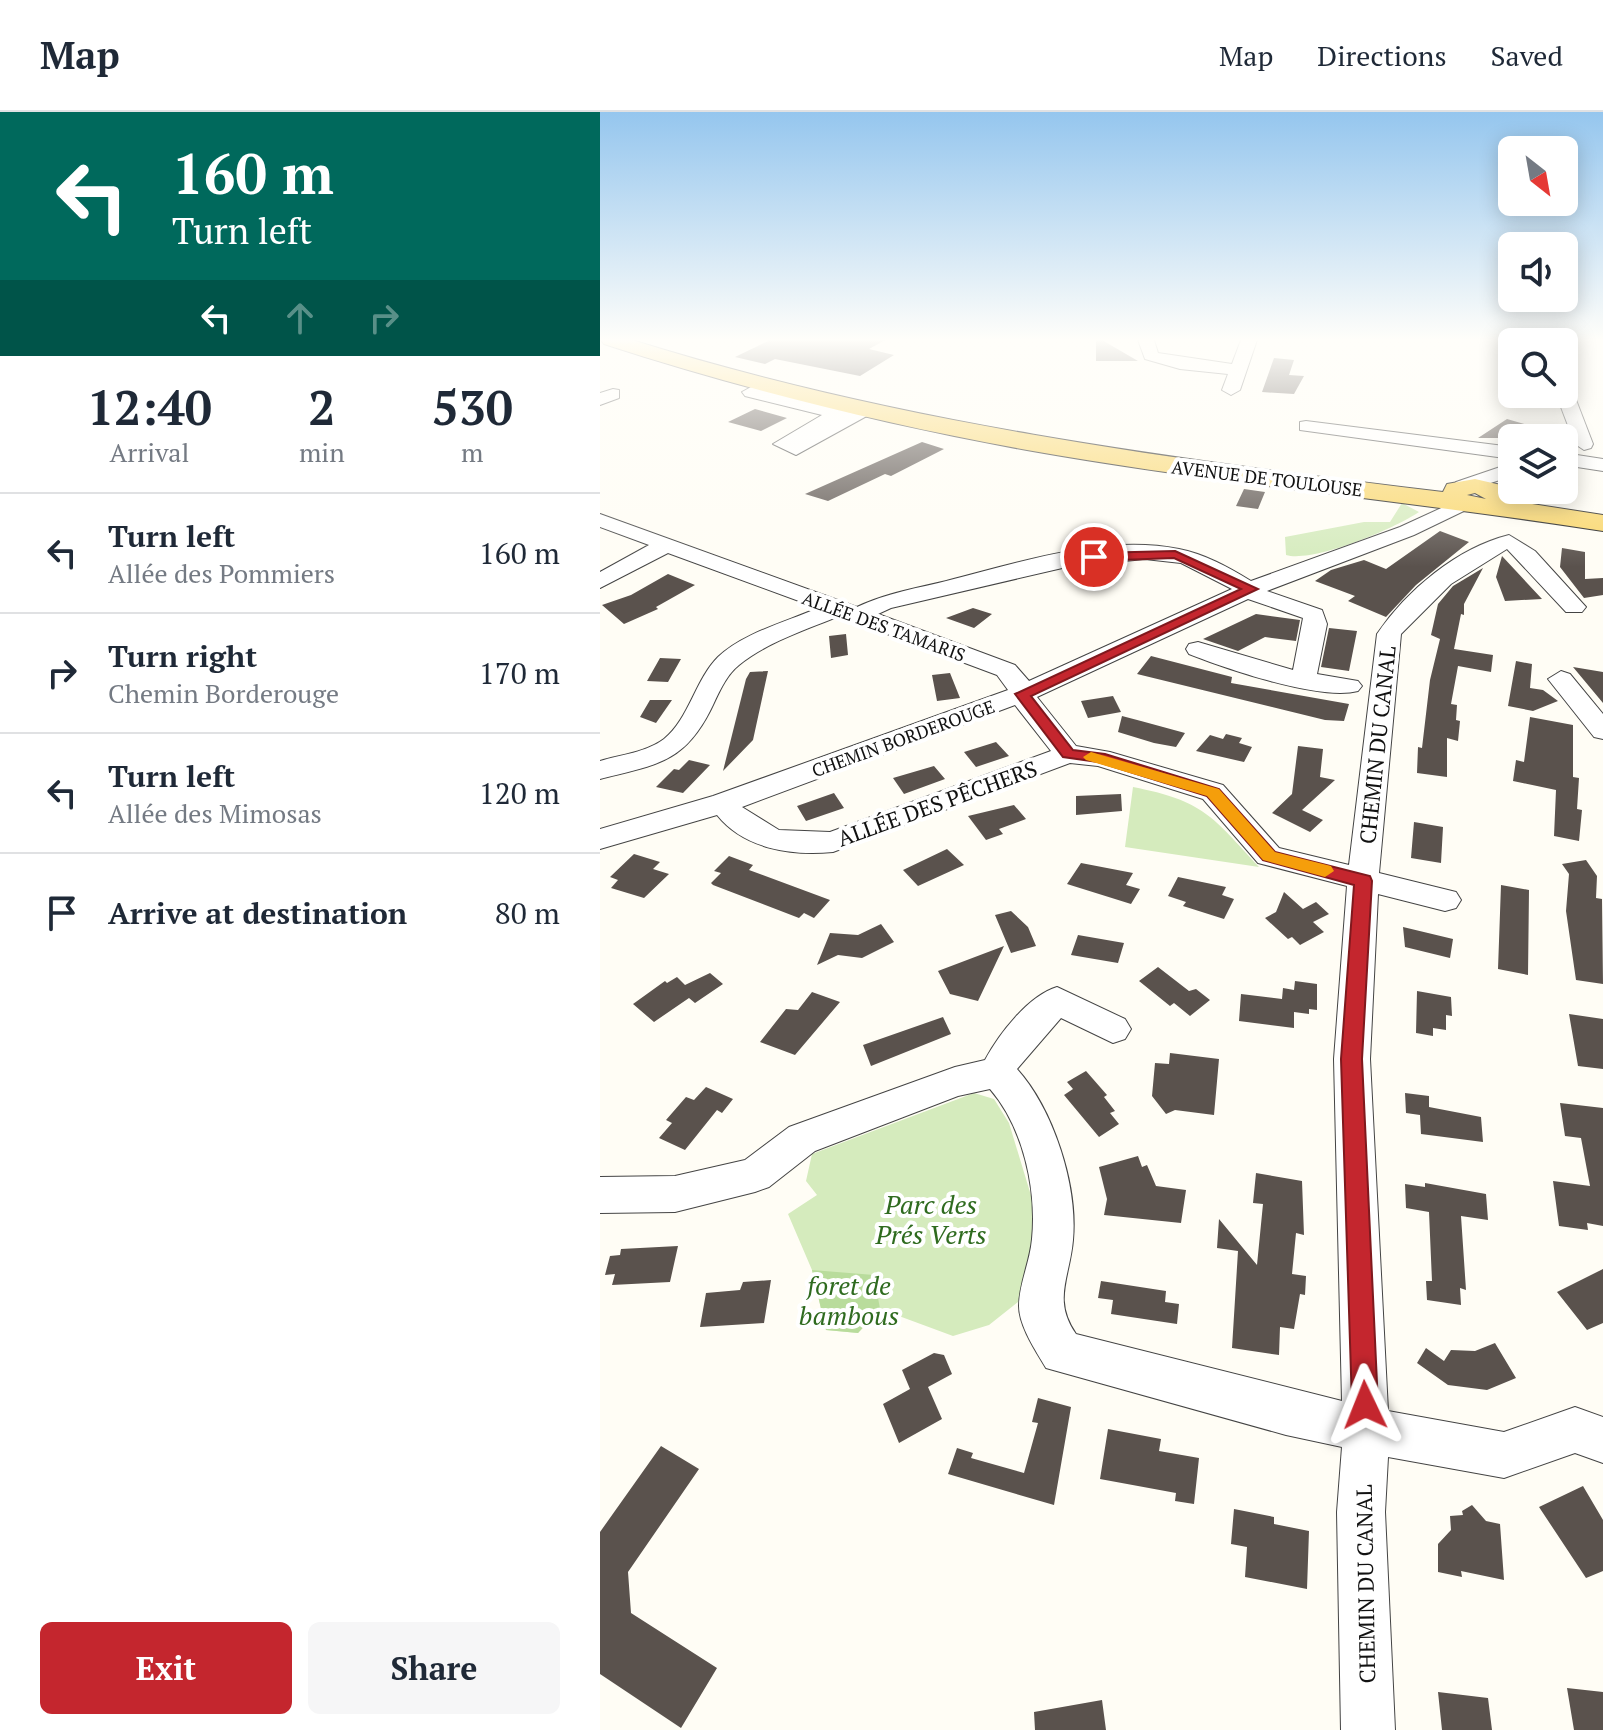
<!DOCTYPE html>
<meta charset="utf-8">
<style>
:root{--surface:#fff;--page:#f6f6f7;--text:#1f2937;--muted:#747a83;--line:#e0e1e3;--accent:#c4262e}
body{margin:0;font-family:"PT Serif",serif;background:var(--page);color:var(--text);height:100vh;display:flex;flex-direction:column;font-size:30px;white-space:nowrap}
*{box-sizing:border-box;margin:0}
p{font-size:26px;color:var(--muted)}
.icon{flex:none;width:44px;height:44px;fill:none;stroke:currentColor;stroke-width:2;stroke-linecap:round;stroke-linejoin:round}
.map{position:relative;flex:1;overflow:hidden}
.side{display:flex;flex-direction:column;background:var(--surface);width:600px}
.side>*{flex:none}
.banner{background:#00695c;color:#fff;overflow:hidden}
.needle{width:52px;rotate:149deg}
.fabs{position:absolute;left:898px;top:24px;display:grid;gap:16px}
.fabs a{display:grid;place-items:center;width:80px;height:80px;border-radius:12px;background:var(--surface);box-shadow:0 4px 20px #0003;font-size:40px}
.pin{position:absolute;display:grid;place-items:center;width:68px;height:68px;color:#fff;margin:-34px;border:4px solid #fff;border-radius:50%;box-shadow:0 2px 8px #0007}
.me{position:absolute;width:88px;margin:-44px;rotate:358deg;stroke-linejoin:round;filter:drop-shadow(0 0 6px #0008)}
.turn{display:flex;align-items:center;gap:28px;height:168px;padding:0 40px;font-size:36px}
.turn .icon{width:104px;height:104px;stroke-width:2.5}
.turn b{display:block;font-size:56px;line-height:68px}
.lanes{display:flex;align-items:center;height:76px;padding:0 40px;background:#0003;justify-content:center;gap:40px;direction:ltr}
.lanes .off{opacity:.35}
.eta{display:flex;justify-content:space-evenly;align-items:center;height:136px;text-align:center}
.eta b{font-size:48px;font-weight:700;line-height:56px}
.primary-button{display:flex;gap:16px;margin-top:auto;padding:16px 40px}
.primary-button a{flex:1;height:92px;border-radius:12px;background:var(--accent);color:#fff;font-size:32px;font-weight:700;line-height:92px;text-align:center}
.primary-button a+a{background:var(--page);color:var(--text)}
ul{padding:0;list-style:none}
li{display:flex;align-items:center;gap:24px;height:120px;padding:0 40px;border-top:2px solid var(--line)}
li div{flex:1}
li b{display:block;font-size:30px}
li em{font-style:normal}
header{display:flex;align-items:center;gap:48px;box-sizing:border-box;height:112px;padding:0 40px;background:var(--surface);border-bottom:2px solid var(--line)}
header strong{font-size:38px}
nav{display:flex;gap:44px;margin-inline-start:auto;font-size:28px}
main{display:flex;flex:1;min-height:0}
.map>svg:first-child{display:block}
.green{fill:#d5ebbd}
.forest{fill:#b9dc9c}
.building{fill:#5a524d}
.lines{fill:none;stroke-linecap:round;stroke-linejoin:round}
.minor-casing{stroke:#444;stroke-width:2}
.major-casing{stroke:#222;stroke-width:2}
.minor{fill:#fff;fill-rule:evenodd}
.major{fill:#f9d66b;fill-rule:evenodd}
.route{fill:#c4262e;stroke:#7f191e;stroke-width:2}
.slow{fill:#f59e0b}
.labels{text-anchor:middle;dominant-baseline:central;stroke-width:8;stroke-linejoin:round;paint-order:stroke}
.far-street-label{font-size:18px;fill:#111;stroke:#fff}
.street-label{font-size:22px;fill:#111;stroke:#fff}
.near-park-label{font-size:26px;font-style:italic;fill:#2f6b1f;stroke:#fff}
</style>
<header>
<strong>Map</strong>
<nav><a>Map</a><a>Directions</a><a>Saved</a></nav>
</header>
<main>
<section class="side">
<div class="banner">
<div class="turn"><svg class="icon" aria-label="left" viewBox="0 0 24 24"><path d="M17 20v-9H6M10 6l-5 5 5 5"/></svg><div><b>160 m</b>Turn left</div></div>
<div class="lanes"><svg class="icon" aria-label="left" viewBox="0 0 24 24"><path d="M17 20v-9H6M10 6l-5 5 5 5"/></svg><svg class="icon off" aria-label="ahead" viewBox="0 0 24 24"><path d="M12 20V5M6 11l6-6 6 6"/></svg><svg class="icon off" aria-label="right" viewBox="0 0 24 24"><path d="M7 20v-9h11M14 6l5 5-5 5"/></svg></div>
</div>
<div class="eta">
<div><b>12:40</b><p>Arrival</p></div>
<div><b>2</b><p>min</p></div>
<div><b>530</b><p>m</p></div>
</div>
<ul>
<li><svg class="icon" aria-label="left" viewBox="0 0 24 24"><path d="M17 20v-9H6M10 6l-5 5 5 5"/></svg><div><b>Turn left</b><p>Allée des Pommiers</p></div><em>160 m</em></li>
<li><svg class="icon" aria-label="right" viewBox="0 0 24 24"><path d="M7 20v-9h11M14 6l5 5-5 5"/></svg><div><b>Turn right</b><p>Chemin Borderouge</p></div><em>170 m</em></li>
<li><svg class="icon" aria-label="left" viewBox="0 0 24 24"><path d="M17 20v-9H6M10 6l-5 5 5 5"/></svg><div><b>Turn left</b><p>Allée des Mimosas</p></div><em>120 m</em></li>
<li><svg class="icon" aria-label="arrive" viewBox="0 0 24 24"><path d="M6 21V4h12l-3 4 3 4H6"/></svg><div><b>Arrive at destination</b></div><em>80 m</em></li>
</ul>
<div class="primary-button"><a>Exit</a><a>Share</a></div>
</section>
<div class="map">
<svg width="1003" height="1618" viewBox="0 0 1003 1618">
<rect width="100%" height="100%" fill="#fffdf5"/>
<path class="green" d="M802 391 819 400C794 417 713 451 686 443L685 425 764 410H790Z
M533 675C604 689 612 704 659 755L525 735Z
M374 981 394 987 409 1011 433 1090 436 1131 418 1190 389 1213 353 1224 280 1197 258 1221 226 1218 212 1158 188 1102 217 1083 206 1069 212 1042Z"/>
<path class="forest" d="M212 1158 274 1163 280 1197 258 1221 226 1218Z"/>
<path class="building" d="M170 228H285L269 237 294 243 260 264 175 247 165 252 135 245Z
M496 228H502L538 249H496Z
M674 246 694 248 689 263 704 264 694 282 662 280Z
M155 297 187 306 161 319 128 310Z
M907 307 955 321V326H878Z
M322 330 344 337 291 364 285 362 228 389 205 382Z
M644 377 665 380 658 397 636 394Z
M840 419 869 430 816 473 786 505 748 489 755 484 715 469 731 458 764 448 786 457Z
M962 436 985 440V467L1003 466V483L984 486 960 455Z
M902 444 942 487 905 489 896 465Z
M883 456 864 492V503L861 502 854 537 893 543 891 560 858 554 851 592 857 593 856 608 860 609 858 629 847 626V665L817 661 818 635 822 636 830 568 840 527 831 523 838 492 853 474Z
M68 462 95 473 56 495 58 497 24 512 2 493 31 483Z
M373 496 392 502 374 516 346 506Z
M656 502 700 508 696 529 665 525 638 539 603 527Z
M729 516 757 519 749 559 721 555Z
M246 522 248 543 231 546 229 524Z
M551 544 632 565 631 571 749 592 744 609 725 608 537 562Z
M60 546 81 547 68 570 47 569Z
M916 549 932 552 930 576 943 578 958 589 933 599 908 594Z
M973 555 1003 560V591Z
M168 559 153 628 123 659 146 567 150 560Z
M350 561 360 586 337 589 332 563Z
M513 584 521 600 488 606 481 589Z
M50 588H72L56 611 40 605Z
M522 604 541 609 585 621 576 635 554 631 518 620Z
M930 605 973 613V665L979 666 977 697 982 698 979 729 954 724 956 678 913 669 916 648 924 650Z
M626 622 642 626 639 631 652 635 644 650 596 639 610 623 623 627Z
M396 630 409 644 376 655 364 640Z
M698 634 723 637 720 665 735 668 702 698 723 708 710 720 672 701 692 682Z
M89 648 110 653 83 681 56 675 74 657 79 658Z
M334 654 345 667 304 682 293 666Z
M234 681 244 696 206 709 197 694Z
M521 682 522 699 476 703V684Z
M414 693 426 707 399 717 403 722 386 728 368 704Z
M814 710 843 715 841 751 811 746Z
M347 737 364 753 318 774 303 758Z
M34 742 60 750 53 757 69 762 44 786 11 776 18 768 10 765Z
M129 744 153 753 149 758 230 788 214 806 204 801 199 806 113 773 111 771 121 761 114 759Z
M986 748 997 764 996 786 1002 787 1003 872 976 868 966 799 969 762 962 752Z
M481 751 533 761 526 773 540 777 531 792 467 772Z
M578 765 626 775 622 783 634 787 624 807 583 794 586 790 568 784Z
M901 773 929 778 928 863 898 857Z
M684 780 703 797 716 790 729 802 713 810 724 820 700 833 692 825 688 827 665 806 676 800Z
M411 799 428 815 436 834 411 841 395 803Z
M281 812 294 830 262 846 238 843 217 853 230 821 258 823Z
M803 815 853 827 850 846 805 835Z
M478 823 524 831 518 851 471 843Z
M404 834 378 889 350 882 338 859Z
M558 855 589 879 596 877 610 888 590 904 574 891 570 894 539 869Z
M110 861 123 872 95 891 89 886 54 910 33 892 65 869 67 871 77 865 85 873Z
M695 869 717 872V898L709 897V902L694 900V916L639 909 641 882 682 887 683 876 694 878Z
M817 879 851 885 852 904 846 903V918L833 916V924L816 921Z
M212 880 240 890 195 943 160 930 186 897 198 898Z
M969 902 1003 907V957L978 954Z
M343 905 351 922 271 954 263 933Z
M570 941 619 947 614 1003 575 998 566 1002 552 984 555 951 569 952Z
M486 959 507 983 504 985 515 999 510 1001 519 1012 499 1025 464 983 473 977 467 970Z
M106 975 133 987 122 1001 117 998 85 1038 59 1026 72 1011 66 1008 86 985 94 988Z
M805 981 829 984V995L881 1005 883 1030 821 1022 820 1003 806 1001Z
M960 991 1003 996V1114L987 1111 988 1118 959 1114 953 1069 990 1074 981 1026 965 1024Z
M538 1044 542 1055 547 1053 556 1074 586 1078 581 1111 504 1103 507 1087 499 1055Z
M656 1061 702 1069 704 1123 696 1121 692 1162 706 1164 705 1183 700 1182 694 1217 680 1215 679 1243 632 1236 638 1139 617 1136 619 1107 657 1153 663 1092 653 1091Z
M825 1071 886 1082 888 1108 861 1104 866 1178 860 1176 861 1193 827 1188 826 1169H832L829 1100 806 1096 805 1072 825 1075Z
M78 1134 70 1170 12 1173 15 1162 5 1163 10 1144 20 1143 21 1137Z
M1003 1157V1211L987 1218 957 1180Z
M171 1168 164 1211 100 1215 106 1181 140 1178 143 1170Z
M501 1169 566 1179 565 1190 579 1192 577 1212 511 1202 513 1188 498 1186Z
M895 1231 916 1266 887 1278 848 1273 817 1251 826 1236 844 1249 851 1238 875 1239Z
M334 1241 344 1243 352 1262 328 1275 342 1307 299 1331 283 1292 310 1277 302 1258Z
M438 1286 471 1295 454 1393 348 1362 357 1336 373 1341 371 1346 424 1361 438 1311 432 1310Z
M508 1317 561 1327 559 1339 599 1346 594 1392 575 1389 576 1381 500 1367Z
M61 1334 99 1357 28 1460 31 1501 117 1556 81 1616 0 1562V1420Z
M983 1374 1003 1408V1459L986 1466 939 1395Z
M872 1393 886 1409 900 1412 904 1468 861 1459 862 1465 838 1460V1432L851 1418 850 1404 863 1403 862 1399Z
M634 1397 674 1405V1412L709 1419 707 1477 645 1465 647 1435 631 1432Z
M967 1576 1003 1580V1618H974Z
M838 1580 888 1586 892 1618H842Z
M502 1588 506 1618H435L434 1600Z"/>
<g class="lines">
<defs>
<path id="minor" d="M538 228H554L558 241 632 252 641 228H657L640 278 631 283 622 278 628 262 580 257 545 247Z
M923 228H940L941 230H924Z
M151 275 236 296 249 291 257 297 265 295 274 300 196 343 173 332 222 303 145 284 142 280Z
M964 275 973 280 993 332 991 336 984 338 975 332 956 282H964Z
M13 277 19 278V286L0 293V281Z
M706 309 912 335V347L700 318V310Z
M964 341 1003 347V359L964 353Z
M912 351V364L863 380 853 374 856 370Z
M912 378H936L944 385 934 391Z
M863 386 870 388 873 392 870 396 814 423 667 479 722 498 727 512 717 562 758 569 762 574 758 579C720 589 627 557 589 542L586 537 589 532 598 530 693 558 703 506 648 487 437 585 476 634 510 640 623 673 679 736 749 753 777 522C807 478 857 436 909 423L935 439 986 495 982 500H966L907 437 851 472 801 522 779 761 856 780 861 788 856 796 845 799 778 782 770 947 788 1299 904 1320 975 1295 1003 1305V1351L975 1341 904 1366 788 1345 785 1400 795 1618H741L737 1400 742 1335 686 1323 446 1256C436 1239 419 1214 419 1194 419 1172 430 1150 432 1127 437 1077 423 1015 390 977L358 984 215 1039 169 1075 155 1080 75 1100 0 1101V1065L75 1064 145 1048 189 1015 355 955 385 948C399 922 428 884 457 875L525 907 531 917 525 927 513 931 461 906 417 957C453 997 478 1073 473 1128 470 1165 452 1188 476 1222L742 1289 734 947 747 774 658 751 603 687 498 654 470 651 233 740C192 744 144 737 117 703L0 737V717L113 684 408 578 397 563 239 504C206 518 167 530 139 553 125 564 118 583 110 599 83 652 54 653 0 667V649C20 643 47 640 64 627 89 607 95 568 118 545 143 521 186 510 218 496L68 441 0 476V460L49 433 0 415V402L257 495C286 481 319 476 350 468 421 450 505 422 579 437 605 442 628 455 651 469L800 415ZM545 447 581 451 632 477 429 569 415 553 278 502 291 496 471 454ZM415 593 451 639 230 720 179 718 142 695Z
M961 559 970 562 1003 602V627L994 625 948 567Z"/>
<path id="major" d="M1 228H32C297 311 568 347 843 380L847 372 875 367 901 373 913 389 1003 403V419C812 389 618 372 427 338 283 312 143 277 4 232ZM875 381 886 387 867 383Z"/>
</defs>
<use href="#minor" class="minor-casing"/>
<use href="#major" class="major-casing"/>
<use href="#minor" class="minor"/>
<use href="#major" class="major"/>
</g>
<linearGradient id="sky" x2="0" y2="1"><stop stop-color="#95c6ee"/><stop offset="0.5" stop-color="#fffefa"/><stop offset="1" stop-color="#fffefa" stop-opacity="0"/></linearGradient>
<rect width="1003" height="455" fill="url(#sky)"/>
<path class="route" d="M575 439 658 477 431 584 473 638 505 642 619 677 675 740 770 764 772 769 762 947 778 1293 775 1302 765 1306 756 1302 752 1293 741 947 754 773 663 748 607 684 498 650 463 645 415 582 641 477 574 446 494 449 488 445 494 441Z"/>
<path class="slow" d="M491 640 619 677 675 740 731 754 734 759 725 765 663 748 607 684 486 648 483 645Z"/>
<g class="labels">
<g class="far-street-label">
<text transform="translate(667 366) rotate(7)">AVENUE DE TOULOUSE</text>
<text transform="translate(284 514) rotate(20)">ALLÉE DES TAMARIS</text>
<text transform="translate(303 626) rotate(-20)">CHEMIN BORDEROUGE</text>
</g>
<g class="street-label">
<text transform="translate(777 633) rotate(-84)">CHEMIN DU CANAL</text>
<text transform="translate(337 691) rotate(-20)">ALLÉE DES PÊCHERS</text>
<text transform="translate(765 1472) rotate(-91)">CHEMIN DU CANAL</text>
</g>
<g class="near-park-label">
<text x="331" y="1092">Parc des<tspan x="331" dy="30">Prés Verts</tspan></text>
<text x="249" y="1173">foret de<tspan x="249" dy="30">bambous</tspan></text>
</g>
</g>
</svg>
<div class="fabs">
<a><svg class="needle" viewBox="-14 -14 28 28"><path d="M0-13l5 13h-10z" fill="#e53935"/><path d="M0 13l5-13h-10z" fill="#747a83"/></svg></a>
<a><svg class="icon" aria-label="sound" viewBox="0 0 24 24"><path d="M4 9h4l5-4v14l-5-4H4zM17 9q2 3 0 6"/></svg></a>
<a><svg class="icon" aria-label="search" viewBox="0 0 24 24"><circle cx="10" cy="10" r="6"/><path d="M15 15l6 6"/></svg></a>
<a><svg class="icon" aria-label="layers" viewBox="0 0 24 24"><path d="M12 4l9 5-9 5-9-5zM3 14l9 5 9-5"/></svg></a>
</div>
<div class="pin" style="left:494px;top:445px;background:#d93025"><svg class="icon" aria-label="arrive" viewBox="0 0 24 24"><path d="M6 21V4h12l-3 4 3 4H6"/></svg></div>
<svg class="me" style="left:765px;top:1293px" viewBox="-20 -20 40 40"><path d="M0-17L14 15 0 8-14 15z" fill="#c4262e" stroke="#fff" stroke-width="4"/></svg>
</div>
</main>
